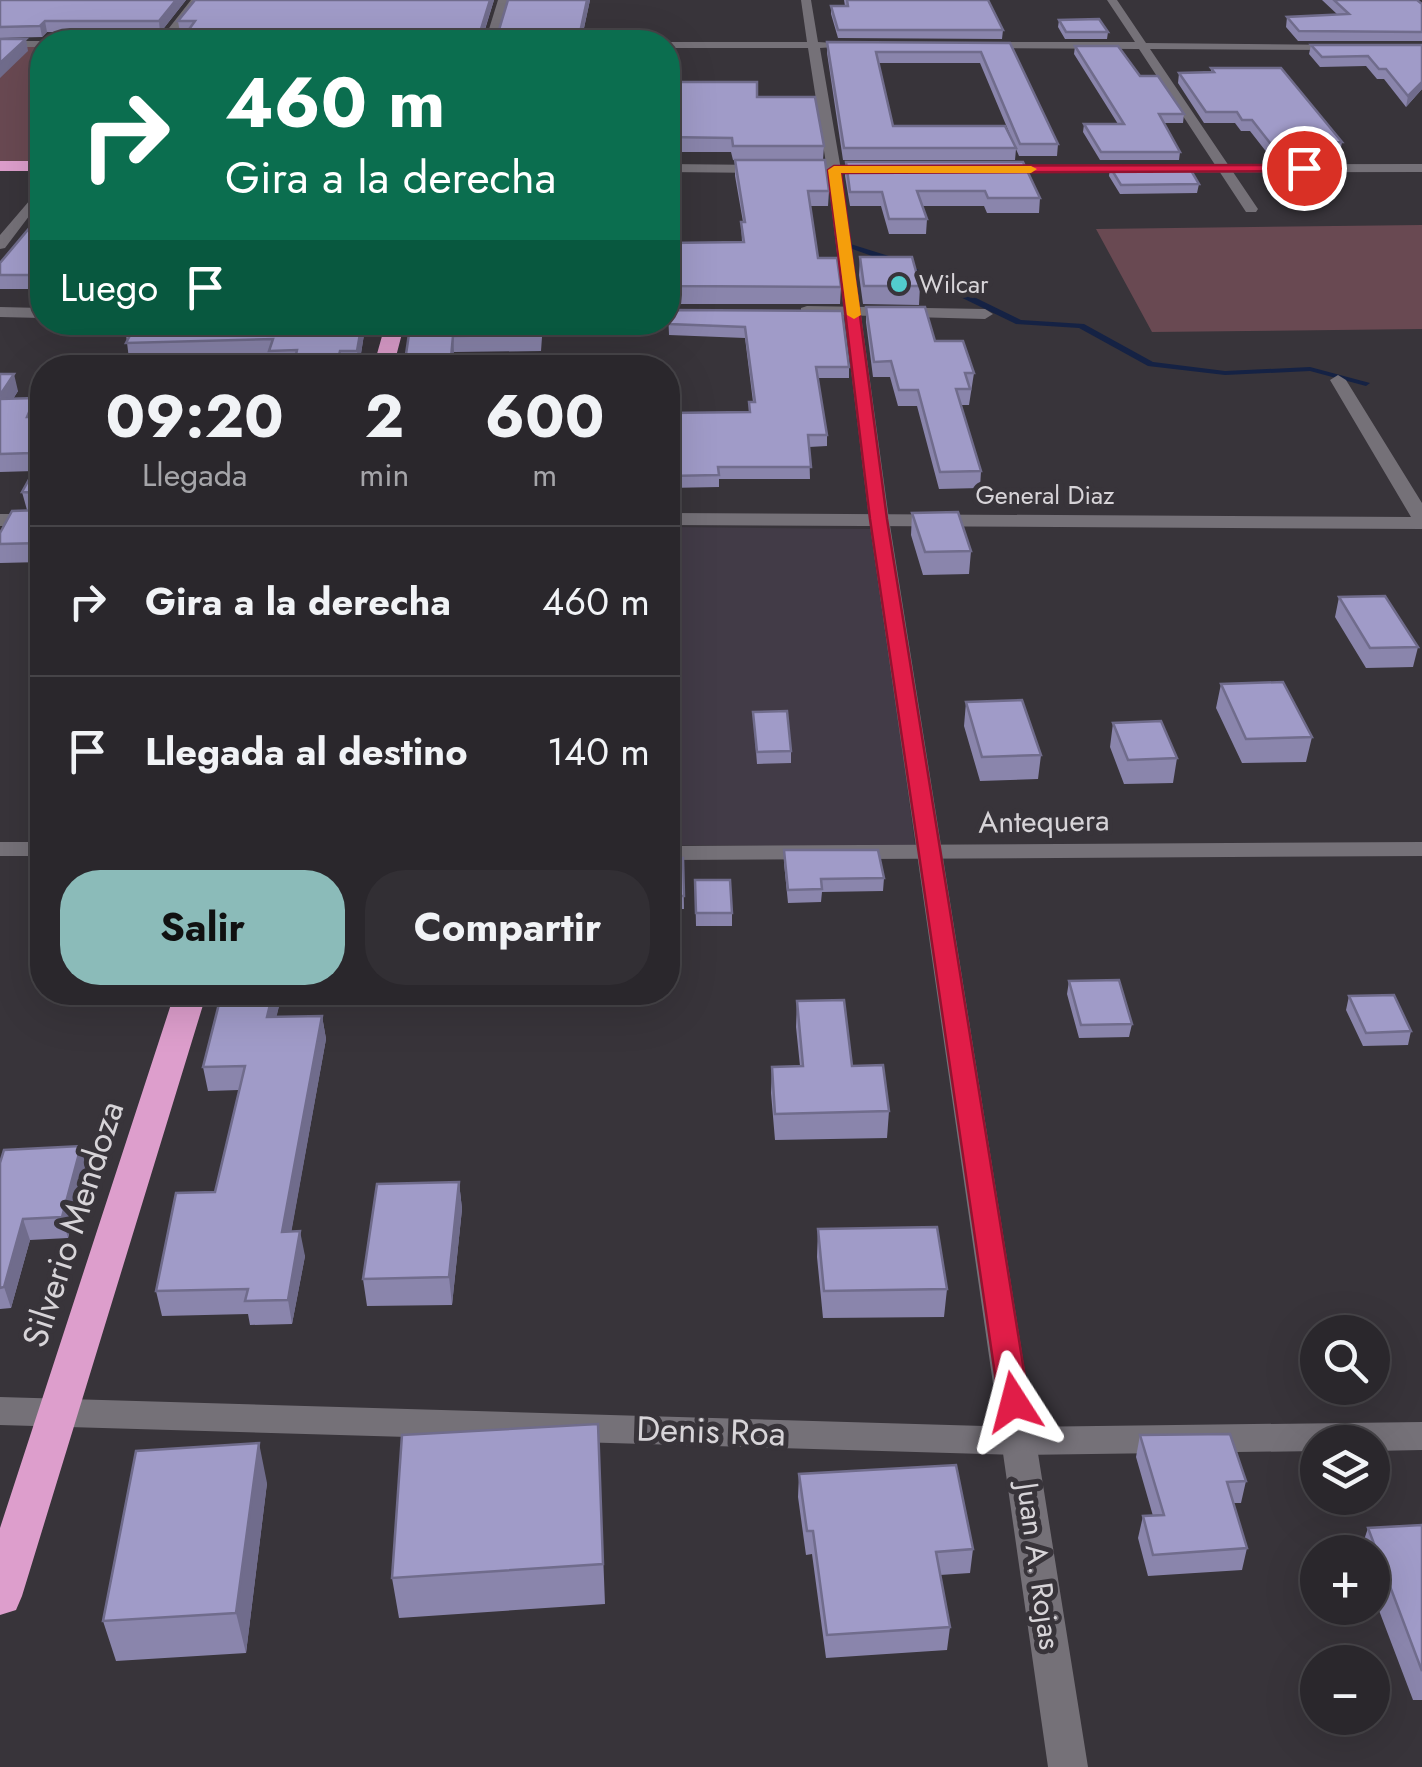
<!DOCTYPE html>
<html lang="es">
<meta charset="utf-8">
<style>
:root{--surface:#2a272c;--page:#322f34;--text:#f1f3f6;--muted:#a5a5a9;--line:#464448;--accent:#8bbbb9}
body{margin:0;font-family:Jost,sans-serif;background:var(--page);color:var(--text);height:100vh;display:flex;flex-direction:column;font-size:38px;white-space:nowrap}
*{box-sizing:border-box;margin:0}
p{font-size:32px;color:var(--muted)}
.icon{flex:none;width:55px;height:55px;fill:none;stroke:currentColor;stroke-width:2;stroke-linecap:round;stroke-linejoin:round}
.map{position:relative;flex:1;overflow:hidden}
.drawer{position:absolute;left:30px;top:355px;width:650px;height:650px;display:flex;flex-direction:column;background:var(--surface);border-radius:40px;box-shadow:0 10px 40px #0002,0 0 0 2px var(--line)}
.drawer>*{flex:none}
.banner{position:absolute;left:30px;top:30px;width:650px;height:305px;border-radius:40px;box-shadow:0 10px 40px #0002,0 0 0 2px var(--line);background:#0b6e4f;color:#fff;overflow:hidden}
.controls{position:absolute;left:1300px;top:1315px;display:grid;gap:20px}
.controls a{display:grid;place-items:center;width:90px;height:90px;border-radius:50%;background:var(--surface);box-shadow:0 10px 40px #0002,0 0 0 2px var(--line);font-size:50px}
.pin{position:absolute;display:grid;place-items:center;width:85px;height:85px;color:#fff;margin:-42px;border:5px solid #fff;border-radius:50%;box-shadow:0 2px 10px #0007}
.me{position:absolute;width:110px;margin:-55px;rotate:351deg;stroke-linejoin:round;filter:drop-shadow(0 0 8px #0008)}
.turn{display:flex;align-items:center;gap:35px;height:210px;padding:0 30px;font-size:45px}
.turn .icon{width:130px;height:130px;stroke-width:2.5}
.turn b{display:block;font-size:70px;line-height:85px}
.then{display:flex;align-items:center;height:95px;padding:0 30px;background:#0003;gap:20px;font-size:38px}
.eta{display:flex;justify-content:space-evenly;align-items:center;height:170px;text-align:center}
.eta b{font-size:60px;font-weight:700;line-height:70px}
.action{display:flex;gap:20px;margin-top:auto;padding:20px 30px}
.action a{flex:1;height:115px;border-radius:40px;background:var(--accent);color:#111;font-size:40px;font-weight:700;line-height:115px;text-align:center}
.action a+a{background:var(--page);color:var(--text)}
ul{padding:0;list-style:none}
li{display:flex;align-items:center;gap:30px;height:150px;padding:0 30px;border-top:2px solid var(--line)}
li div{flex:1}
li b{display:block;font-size:38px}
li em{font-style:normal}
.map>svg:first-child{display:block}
.built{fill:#423b47}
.green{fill:#694952}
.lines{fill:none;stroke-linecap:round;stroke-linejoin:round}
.stream{fill:#152244;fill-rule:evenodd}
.street{fill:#757178;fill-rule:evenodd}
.secondary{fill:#757178;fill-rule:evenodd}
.highway{fill:#dd9ecc;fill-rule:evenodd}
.wall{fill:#8a85ac;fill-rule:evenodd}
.shaded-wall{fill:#706c8c}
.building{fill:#a09bc8;stroke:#706c8c;stroke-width:2.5}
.route{fill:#e11d48;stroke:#92132f;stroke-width:2.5}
.slow{fill:#f59e0b}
.poi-dot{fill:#52cdcd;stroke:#38343a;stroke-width:4}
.labels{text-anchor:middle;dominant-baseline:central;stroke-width:10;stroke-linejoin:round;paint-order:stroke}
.far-poi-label{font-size:25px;fill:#d7d4d8;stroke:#38343a;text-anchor:start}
.far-street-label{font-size:25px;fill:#d7d4d8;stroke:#38343a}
.street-label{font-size:30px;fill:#d7d4d8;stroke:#38343a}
.near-street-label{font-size:35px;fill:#d7d4d8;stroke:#38343a}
</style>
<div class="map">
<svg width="1422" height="1767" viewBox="0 0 1422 1767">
<rect width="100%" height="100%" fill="#38343a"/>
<path class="built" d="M668 527 873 529 915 846 668 845Z"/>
<path class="green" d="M0 45H42V165H0Z
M1422 225V329L1152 332 1096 229Z"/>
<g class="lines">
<path class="stream" d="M844 242 892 257 1021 320 1084 324 1153 362 1225 371 1310 367 1370 383 1366 386 1310 371 1225 375 1148 366 1079 328 1016 324 886 261 844 246Z"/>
<path class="street" d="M191 0H201L168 42H158Z
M498 0H508L496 42H485Z
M801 0H811L818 42 868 45 820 48 841 170 834 174 827 170 808 48H668L664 42H807Z
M1107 0H1117L1146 43 1346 45 1342 50 1150 49 1258 209 1256 212H1246L1139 49 977 48 971 45 977 42H1135Z
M0 41H42L47 42 42 47H0Z
M42 186V199L5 248 0 249V235Z
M807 306 985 309 993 314 985 319 801 314V308Z
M0 307 42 308V318L0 317Z
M1338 375 1346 380 1422 503V529L668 525V513L1411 517 1330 380Z
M0 514H42V526H0Z
M0 842H42V856H0Z
M1422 842V856L668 860V846Z
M0 1397 1020 1427 1422 1422V1450L1372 1451V1442H1318V1451L1020 1455 0 1425Z"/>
<path class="secondary" d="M668 164 767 165 774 169 767 173 668 172Z
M1422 164V172L992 173 985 169 992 165Z
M834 166 841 170 889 519 1088 1767H1048L869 519 827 170Z"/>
<path class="highway" d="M0 161H42V171H0Z
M386 322H405L393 368H373Z
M175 992H207L22 1596 16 1610 0 1615V1528Z"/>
</g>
<path class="wall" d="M0 0H186L160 33 47 32 42 37 0 38Z
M494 0 484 33H498L590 0 581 42H180L187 33H180L178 21Z
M844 0H988L1003 30 1002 39 838 38 831 14V6H845Z
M1322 0H1417L1422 4V41H1298L1286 27 1287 17 1338 15Z
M1059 20 1108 32 1107 39H1065L1058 27Z
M827 42 1010 43 1058 144 1057 156H1019L1016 149 1015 160H843L827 53ZM879 63H980L1014 144 893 126Z
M1311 45H1422V89L1406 107 1384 79H1377L1366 66 1320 67 1309 54Z
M1075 46 1140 76 1184 114 1183 123H1164L1180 152 1179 160H1100L1083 132 1084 124H1118L1074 54Z
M1211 68 1342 142 1340 153 1268 154 1250 131H1241L1235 123H1204L1178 83 1179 73 1211 72Z
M757 97 824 146 823 160H733L731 152H668V125Z
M735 160 829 191 828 206H810L818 258 841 287 840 304H668V243L742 242 741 222H743L735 176Z
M846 162 1040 198 1039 213H987L984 206H922L927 219 926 234H889L881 206H850L845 176Z
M1110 167 1199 184 1197 193 1120 194 1109 176Z
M42 213V289H0V263Z
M860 257 920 286 919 305 863 304 859 275Z
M866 307 935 341 974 373 969 405H961L981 471 980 488 939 489 917 406H898L890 377H873L866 322Z
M668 310 842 311 849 367V378H818L827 435V446L809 447 810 479H719V487L668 488V413L749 412V402H753L745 338 669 335Z
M366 322 359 366 342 367 271 366 270 355 129 359 125 326Z
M433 322H588L587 336 542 337 541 351 454 352 433 327Z
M0 374 18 391 13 399 35 398 38 417H42V562L0 563V533L27 510 22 492 34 471 0 472Z
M912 513 971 551 969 574 923 575 911 535Z
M1339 597 1418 647 1413 667 1366 668 1335 617Z
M1221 684 1312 737 1306 762 1242 763 1216 708Z
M966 702 1041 755 1038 779 980 781 964 726Z
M753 712 791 751V763L757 764Z
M1113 723 1177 758 1173 783 1124 784 1110 747Z
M784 850 884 878 883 891 822 892 821 902 788 903 784 863Z
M668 858H683L684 909H668Z
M695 880 732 913V926H696Z
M1069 981 1132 1024 1129 1037 1079 1038 1067 994Z
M1349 996 1411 1031 1408 1045 1363 1046 1346 1010Z
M281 998 276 1017 322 1016 326 1039 291 1232 305 1256 292 1324 250 1325 248 1314 162 1316 156 1291 215 1192 239 1090 208 1091 203 1067Z
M797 1001 889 1111 887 1138 775 1140 771 1093 772 1067 800 1066 796 1027Z
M0 1163 86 1167 68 1238 30 1240 11 1308 0 1309Z
M459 1182 462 1209 452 1305 367 1306 363 1279Z
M818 1229 947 1289 944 1317 823 1318 817 1257Z
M598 1424 605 1604 399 1618 392 1578Z
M1140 1435 1246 1481 1241 1503H1233L1247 1548 1242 1570 1148 1576 1138 1538 1143 1516H1153L1136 1457Z
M799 1474 973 1549 970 1573 940 1575 950 1627 947 1650 826 1658 812 1554 806 1555 798 1497Z
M267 1483 246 1653 116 1661 103 1621Z
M1422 1525V1700H1413L1372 1592V1552H1360L1368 1528Z"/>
<path class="shaded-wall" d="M176 0H186L160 33 159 21Z
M490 0H494L481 41V29Z
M587 0H590L581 42H578Z
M45 21 47 32 42 37 40 26Z
M26 39 28 51 0 78V63Z
M1422 82V89L1406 107 1408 96Z
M362 322H366L359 366 357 351Z
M453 336 454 352 452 368H450Z
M340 351 342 368H336Z
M14 374 18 391 1 417 0 395Z
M35 398 38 415 31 435 27 417Z
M42 431V457L36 471 32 453Z
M273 992H280L281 998 271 1040 267 1017Z
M322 1016 326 1039 287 1256 282 1232Z
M81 1146 86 1167 68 1238 62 1217Z
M459 1182 462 1209 452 1305 449 1277Z
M23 1219 30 1240 11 1308 4 1287Z
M300 1231 305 1256 292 1324 288 1300Z
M259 1443 267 1483 246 1653 236 1613Z"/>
<path class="building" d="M0 0H176L159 21H45L40 26 0 27Z
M195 0H490L481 29 484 34 498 33 508 0H587L578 42H180L195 21H178Z
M847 0H988L1003 30H838L831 6H848Z
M1334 0H1417L1422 4V32L1299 31 1287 17 1349 14Z
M1099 19 1108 32H1066L1059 20Z
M0 39H26L0 63Z
M827 42 1010 43 1058 144H1020L981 52H876L893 126H1005L1016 148H844Z
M1311 45H1422V82L1408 96 1386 69H1379L1368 56 1322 57Z
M1075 46H1118L1140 76H1158L1184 114H1159L1180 152H1101L1084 124H1124Z
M1211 68H1281L1342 142 1270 143 1252 120H1242L1237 112H1206L1179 73 1214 72Z
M670 82H757V97H815L824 146H733L732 138 668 137Z
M735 160H825L829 191H808L818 258H837L841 287 668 286V243L744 242 741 222H745Z
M846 162H1023L1040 198H988L985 191H917L927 219H889L882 192H850Z
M1110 167H1189L1199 184 1121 185Z
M42 213V275H0V263Z
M860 257H912L920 286H864Z
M866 307H925L935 341H963L974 373H965L970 389H956L981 471 940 472 918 390H899L891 361 874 362Z
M668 310 842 311 849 367H816L827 435H808L811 467H718L719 475 668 476V413L750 412 749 402H755L745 327 669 324Z
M126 322H362L357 351H340L336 368H293L297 350 269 351 273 339 126 343 135 326H125Z
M433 322H542L540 335 453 336 450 368H404L410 327H433Z
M0 374H14L0 395Z
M35 398 27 417H42V431L32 453 0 454V399Z
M42 456V543L0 544V533L12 511 41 510V493L22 492Z
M958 512 971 551 925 552 912 513Z
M1385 596 1418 647 1370 648 1339 597Z
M1283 682 1312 737 1246 739 1221 684Z
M1022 700 1041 755 982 757 966 702Z
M787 711 791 751 757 752 753 712Z
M1161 721 1177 758 1128 760 1113 723Z
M784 850H878L884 878 821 879 822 889 788 890Z
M668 858H683L684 896H668Z
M695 880H730L732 913H696Z
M1119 980 1132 1024 1081 1025 1069 981Z
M222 992H273L267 1017 322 1016 282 1232 300 1231 288 1300 245 1301 248 1289 156 1291 176 1193 215 1192 245 1066 203 1067Z
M1394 995 1411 1031 1366 1033 1349 996Z
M844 1000 852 1066 883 1065 889 1111 775 1114 772 1067 803 1066 797 1001Z
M81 1146 62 1217 23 1219 4 1287 0 1288V1163L4 1150Z
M459 1182 449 1277 363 1279 377 1184Z
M937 1227 947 1289 824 1291 818 1229Z
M598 1424 603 1564 392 1578 402 1435Z
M1230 1434 1246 1481 1227 1482 1247 1548 1153 1555 1143 1516 1164 1515 1140 1435Z
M259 1443 236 1613 103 1621 136 1451Z
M956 1465 973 1549 936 1552 950 1627 827 1635 813 1531H807L799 1474Z
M1422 1525V1671L1368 1528Z"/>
<path class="route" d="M1304 165 1308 171 841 173 887 519 1029 1402 1025 1410 1014 1414 1003 1410 999 1402 870 519 828 170 834 166Z"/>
<path class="slow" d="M834 166H1031L1037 169 1031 173H841L861 315 854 319 847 315 828 170Z"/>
<circle class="poi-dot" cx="899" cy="284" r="10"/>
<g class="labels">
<g class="far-poi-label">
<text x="919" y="284">Wilcar</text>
</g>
<g class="far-street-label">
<text x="1045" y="495">General Diaz</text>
</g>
<g class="street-label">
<text transform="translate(1044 821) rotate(-1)">Antequera</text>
<text transform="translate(1039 1566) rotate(82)">Juan A. Rojas</text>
</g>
<g class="near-street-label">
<text transform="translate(73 1224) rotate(-72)">Silverio Mendoza</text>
<text transform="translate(711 1431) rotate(2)">Denis Roa</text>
</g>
</g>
</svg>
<div class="controls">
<a><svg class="icon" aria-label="search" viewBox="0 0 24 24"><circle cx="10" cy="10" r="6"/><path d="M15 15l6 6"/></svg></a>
<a><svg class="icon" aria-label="layers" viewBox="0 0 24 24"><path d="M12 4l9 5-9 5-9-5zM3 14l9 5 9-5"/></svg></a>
<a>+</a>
<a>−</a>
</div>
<div class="pin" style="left:1304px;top:168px;background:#d93025"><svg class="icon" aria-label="arrive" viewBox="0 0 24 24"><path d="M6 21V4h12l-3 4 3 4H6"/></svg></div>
<svg class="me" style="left:1014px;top:1402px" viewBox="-20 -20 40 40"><path d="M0-17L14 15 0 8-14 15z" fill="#e11d48" stroke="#fff" stroke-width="4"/></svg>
<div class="banner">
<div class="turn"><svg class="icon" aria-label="right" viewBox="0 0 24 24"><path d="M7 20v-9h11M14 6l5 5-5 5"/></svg><div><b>460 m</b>Gira a la derecha</div></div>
<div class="then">Luego<svg class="icon" aria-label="arrive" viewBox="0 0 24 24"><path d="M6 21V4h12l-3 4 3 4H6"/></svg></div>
</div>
<section class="drawer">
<div class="eta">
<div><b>09:20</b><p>Llegada</p></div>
<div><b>2</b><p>min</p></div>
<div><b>600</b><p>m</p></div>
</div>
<ul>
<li><svg class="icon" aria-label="right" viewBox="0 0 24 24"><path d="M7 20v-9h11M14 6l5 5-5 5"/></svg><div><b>Gira a la derecha</b></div><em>460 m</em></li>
<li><svg class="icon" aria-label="arrive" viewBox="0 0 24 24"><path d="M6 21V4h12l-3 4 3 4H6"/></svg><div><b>Llegada al destino</b></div><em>140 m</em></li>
</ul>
<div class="action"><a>Salir</a><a>Compartir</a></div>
</section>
</div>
